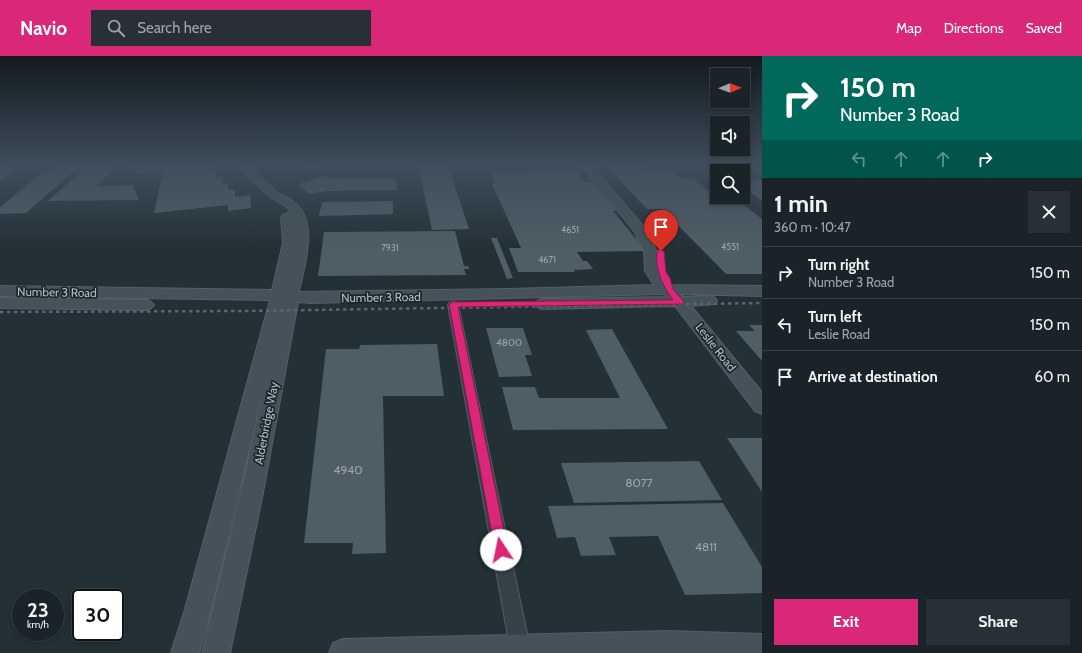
<!DOCTYPE html>
<meta charset="utf-8">
<style>
:root{--surface:#1a2428;--page:#273034;--text:#f1f3f6;--muted:#9fa4a8;--line:#384145;--accent:#db2777}
body{margin:0;font-family:Cabin,sans-serif;background:var(--page);color:var(--text);height:100vh;display:flex;flex-direction:column;font-size:15px;white-space:nowrap}
*{box-sizing:border-box;margin:0}
p{font-size:13px;color:var(--muted)}
.icon{flex:none;width:22px;height:22px;fill:none;stroke:currentColor;stroke-width:2;stroke-linecap:round;stroke-linejoin:round}
.map{position:relative;flex:1;overflow:hidden}
.side{display:flex;flex-direction:column;background:var(--surface);width:320px}
.side>*{flex:none}
.banner{background:#00695c;color:#fff;overflow:hidden}
.needle{width:26px;rotate:89deg}
.controls{position:absolute;left:710px;top:12px;display:grid;gap:8px}
.controls a{display:grid;place-items:center;width:40px;height:40px;border-radius:0px;background:var(--surface);box-shadow:0 2px 6px #0003,0 0 0 1px var(--line);font-size:20px}
.speed{position:absolute;left:12px;top:533px;display:flex;gap:8px;font-size:20px;font-weight:700;text-align:center}
.speed>*{display:grid;place-content:center;width:52px;height:52px;border-radius:50%;background:var(--surface);box-shadow:0 2px 6px #0003,0 0 0 1px var(--line);line-height:1}
.speed small{font-size:10px;font-weight:400}
.speed .limit{border:2px solid #111;border-radius:6px;background:#fff;color:#111}
.pin{position:absolute;display:grid;place-items:center;width:34px;height:34px;color:#fff;margin:-41px -17px;border-radius:50% 50% 50% 0;rotate:-45deg;box-shadow:0 0 4px #0007}
.pin .icon{rotate:45deg}
.me{position:absolute;width:44px;margin:-22px;rotate:349deg;stroke-linejoin:round;filter:drop-shadow(0 0 3px #0008)}
.turn{display:flex;align-items:center;gap:14px;height:84px;padding:0 12px;font-size:18px}
.turn .icon{width:52px;height:52px;stroke-width:2.5}
.turn b{display:block;font-size:28px;line-height:34px}
.lanes{display:flex;align-items:center;height:38px;padding:0 12px;background:#0003;justify-content:center;gap:20px;direction:ltr}
.lanes .off{opacity:.35}
.round{display:grid;place-items:center;flex:none;width:42px;height:42px;border-radius:0px;background:var(--page)}
.head{display:flex;align-items:center;justify-content:space-between;height:68px;padding:0 12px}
h1{font-size:24px;font-weight:700;line-height:30px}
.primary-button{display:flex;gap:8px;margin-top:auto;padding:8px 12px}
.primary-button a{flex:1;height:46px;border-radius:0px;background:var(--accent);color:#fff;font-size:16px;font-weight:700;line-height:46px;text-align:center}
.primary-button a+a{background:var(--page);color:var(--text)}
ul{padding:0;list-style:none}
li{display:flex;align-items:center;gap:12px;height:52px;padding:0 12px;border-top:1px solid var(--line)}
li div{flex:1}
li b{display:block;font-size:15px}
li em{font-style:normal}
header{display:flex;align-items:center;gap:24px;box-sizing:border-box;height:56px;padding:0 20px;background:var(--accent);color:#fff}
header strong{font-size:19px}
nav{display:flex;gap:22px;margin-inline-start:auto;font-size:14px}
.search{width:280px;height:36px;background:var(--page);display:flex;align-items:center;gap:10px;box-sizing:border-box;padding:0 14px;border-radius:0px;color:var(--muted);font-size:15px}
main{display:flex;flex:1;min-height:0}
.map>svg:first-child{display:block}
.building{fill:#4f5d64}
.lines{fill:none;stroke-linecap:round;stroke-linejoin:round}
.street-casing{stroke:#545f64;stroke-width:2}
.secondary-casing{stroke:#545f64;stroke-width:2}
.street{fill:#374147;fill-rule:evenodd}
.secondary{fill:#455259;fill-rule:evenodd}
.rail{stroke:#59666d;stroke-width:2.5;stroke-dasharray:3.5 3.5;stroke-linecap:butt}
.route{fill:#db2777;stroke:#8e194d}
.labels{text-anchor:middle;dominant-baseline:central;stroke-width:3.5;stroke-linejoin:round;paint-order:stroke}
.far-number-label{font-size:9px;fill:#98a4ab}
.number-label{font-size:10px;fill:#98a4ab}
.street-label{font-size:12px;fill:#b1bcc3;stroke:#1c262b}
.near-number-label{font-size:12px;fill:#98a4ab}
</style>
<header>
<strong>Navio</strong>
<div class="search"><svg class="icon" aria-label="search" viewBox="0 0 24 24"><circle cx="10" cy="10" r="6"/><path d="M15 15l6 6"/></svg>Search here</div>
<nav><a>Map</a><a>Directions</a><a>Saved</a></nav>
</header>
<main>
<div class="map">
<svg width="762" height="597" viewBox="0 0 762 597">
<rect width="100%" height="100%" fill="#233036"/>
<path class="building" d="M0 109H13L8 112H17L0 125Z
M60 109H81L26 157 0 158V151L47 113H56Z
M88 109H117L97 130 133 129 139 144 48 145Z
M134 109H210V115L216 114V121L223 120V128L228 127V134L235 133V141L250 139 251 152 228 155V149L154 157 163 115 137 118 139 111 133 112Z
M299 109H322L306 114Z
M418 109H448L469 173 432 174Z
M605 109H641L647 115H672L682 123H694L717 142H730L737 143 762 163V218H726L662 153H647Z
M576 115 585 126H593L617 155H613L646 195 577 196 583 205H587L593 213 574 214 575 216H518L509 192H521L492 128H495L490 116Z
M325 120 329 123H396L397 134 327 135 309 138 298 128Z
M743 121 758 123 762 125V145L743 131Z
M393 145V158L319 160 322 146Z
M455 175 464 210H468L469 213H464L466 219 318 220 324 176Z
M491 182H497L513 222 507 223Z
M749 269H762V305L736 275H755Z
M486 272H523L532 299H525L532 320 499 321Z
M612 273 668 373 513 374 502 331H535L539 342H620L586 274Z
M437 288 444 340H383L386 497 352 498 353 487H304L326 293H359L360 289Z
M727 382H762V436Z
M699 405 722 444 574 447 561 407Z
M723 447 762 511V537L685 539 658 480 609 481 616 499 581 500 575 481 557 482 548 450Z"/>
<g class="lines">
<defs>
<path id="street" d="M453 246 457 247 458 249 531 597H511L448 249 449 247Z"/>
<path id="secondary" d="M236 109H246C256 118 266 127 277 136 282 140 290 142 295 147 319 167 304 211 299 236L507 233 654 229 645 215 644 194 637 182 635 176 581 109H591L645 172 656 181 651 185C661 200 655 201 659 215 661 221 667 225 672 229L762 230V240L681 238 683 241 710 240 715 242 717 245 715 248 691 250 762 336V358L755 355 675 250 542 253 537 251 534 248 537 245 542 243 667 241 664 238 310 247 298 246 262 442 230 597H202L240 442 264 331 211 553 199 597H171L185 553 270 244 0 240V230L272 234 283 187 281 161 283 159 287 157 292 159 288 152 269 140Z
M707 109H734L762 112V118L712 112Z
M0 242 146 244 151 246 154 249 151 252 146 254 0 252Z
M668 575 762 578V597H329L333 587 343 583Z"/>
</defs>
<use href="#street" class="street-casing"/>
<use href="#secondary" class="secondary-casing"/>
<use href="#street" class="street"/>
<use href="#secondary" class="secondary"/>
<path class="rail" d="M0 256 246 255 762 247"/>
</g>
<linearGradient id="sky" x2="0" y2="1"><stop stop-color="#131a1e"/><stop offset="0.57" stop-color="#3f4e5d"/><stop offset="1" stop-color="#3f4e5d" stop-opacity="0"/></linearGradient>
<rect width="762" height="192" fill="url(#sky)"/>
<path class="route" d="M658 193 664 195 666 216 670 222 673 233 684 246 683 248 458 251 508 494 506 499 501 501 496 499 449 248 453 246 673 244C663 231 653 209 658 193Z"/>
<g class="labels">
<g class="far-number-label">
<text x="570" y="173">4651</text>
<text x="730" y="190">4551</text>
<text x="390" y="191">7931</text>
<text x="547" y="203">4671</text>
</g>
<g class="number-label">
<text x="509" y="286">4800</text>
</g>
<g class="street-label">
<text transform="translate(57 236) rotate(1)">Number 3 Road</text>
<text transform="translate(381 241) rotate(-1)">Number 3 Road</text>
<text transform="translate(716 291) rotate(52)">Leslie Road</text>
<text transform="translate(266 367) rotate(-79)">Alderbridge Way</text>
</g>
<g class="near-number-label">
<text x="348" y="413">4940</text>
<text x="639" y="426">8077</text>
<text x="706" y="490">4811</text>
</g>
</g>
</svg>
<div class="controls">
<a><svg class="needle" viewBox="-14 -14 28 28"><path d="M0-13l5 13h-10z" fill="#e53935"/><path d="M0 13l5-13h-10z" fill="#9fa4a8"/></svg></a>
<a><svg class="icon" aria-label="sound" viewBox="0 0 24 24"><path d="M4 9h4l5-4v14l-5-4H4zM17 9q2 3 0 6"/></svg></a>
<a><svg class="icon" aria-label="search" viewBox="0 0 24 24"><circle cx="10" cy="10" r="6"/><path d="M15 15l6 6"/></svg></a>
</div>
<div class="speed"><div>23<small>km/h</small></div><div class="limit">30</div></div>
<div class="pin" style="left:661px;top:195px;background:#d93025"><svg class="icon" aria-label="arrive" viewBox="0 0 24 24"><path d="M6 21V4h12l-3 4 3 4H6"/></svg></div>
<svg class="me" style="left:501px;top:494px" viewBox="-20 -20 40 40"><circle r="19" fill="#fff"/><path d="M0-13L10 11 0 6-10 11z" fill="#db2777"/></svg>
</div>
<section class="side">
<div class="banner">
<div class="turn"><svg class="icon" aria-label="right" viewBox="0 0 24 24"><path d="M7 20v-9h11M14 6l5 5-5 5"/></svg><div><b>150 m</b>Number 3 Road</div></div>
<div class="lanes"><svg class="icon off" aria-label="left" viewBox="0 0 24 24"><path d="M17 20v-9H6M10 6l-5 5 5 5"/></svg><svg class="icon off" aria-label="ahead" viewBox="0 0 24 24"><path d="M12 20V5M6 11l6-6 6 6"/></svg><svg class="icon off" aria-label="ahead" viewBox="0 0 24 24"><path d="M12 20V5M6 11l6-6 6 6"/></svg><svg class="icon" aria-label="right" viewBox="0 0 24 24"><path d="M7 20v-9h11M14 6l5 5-5 5"/></svg></div>
</div>
<div class="head"><div><h1>1 min</h1><p>360 m · 10:47</p></div><a class="round"><svg class="icon" aria-label="close" viewBox="0 0 24 24"><path d="M6 6l12 12M18 6L6 18"/></svg></a></div>
<ul>
<li><svg class="icon" aria-label="right" viewBox="0 0 24 24"><path d="M7 20v-9h11M14 6l5 5-5 5"/></svg><div><b>Turn right</b><p>Number 3 Road</p></div><em>150 m</em></li>
<li><svg class="icon" aria-label="left" viewBox="0 0 24 24"><path d="M17 20v-9H6M10 6l-5 5 5 5"/></svg><div><b>Turn left</b><p>Leslie Road</p></div><em>150 m</em></li>
<li><svg class="icon" aria-label="arrive" viewBox="0 0 24 24"><path d="M6 21V4h12l-3 4 3 4H6"/></svg><div><b>Arrive at destination</b></div><em>60 m</em></li>
</ul>
<div class="primary-button"><a>Exit</a><a>Share</a></div>
</section>
</main>
